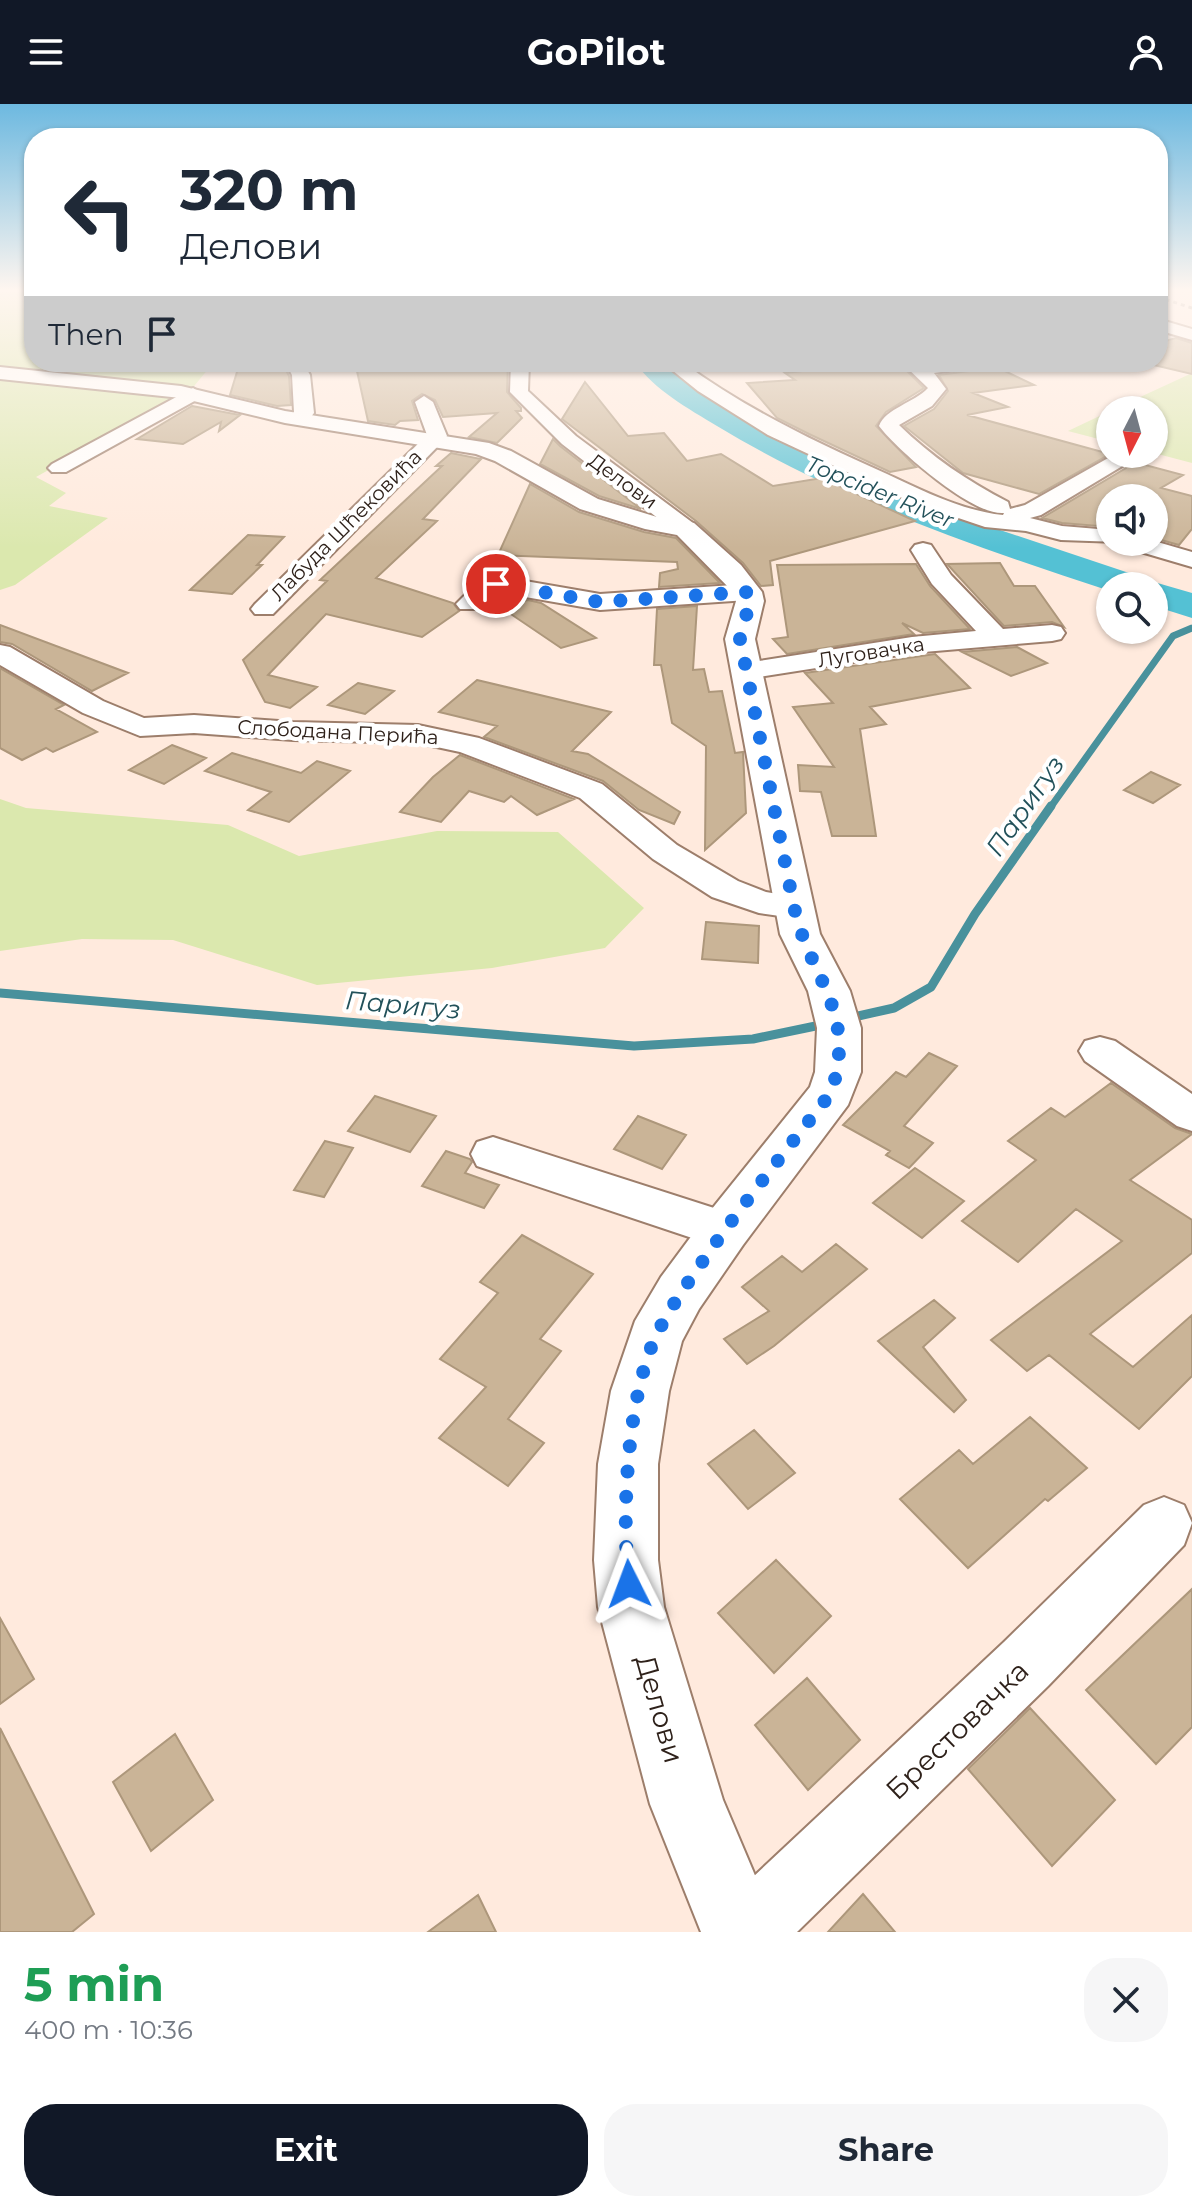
<!DOCTYPE html>
<meta charset="utf-8">
<style>
:root{--surface:#fff;--page:#f6f6f7;--text:#1f2937;--muted:#747a83;--accent:#111827}
body{margin:0;font-family:Montserrat,sans-serif;background:var(--page);color:var(--text);height:100vh;display:flex;flex-direction:column;font-size:30px;white-space:nowrap}
*{box-sizing:border-box;margin:0}
p{font-size:26px;color:var(--muted)}
.icon{flex:none;width:44px;height:44px;fill:none;stroke:currentColor;stroke-width:2;stroke-linecap:round;stroke-linejoin:round}
.map{position:relative;height:1828px;overflow:hidden}
.side{display:flex;flex-direction:column;background:var(--surface);flex:1}
.side>*{flex:none}
.hud{position:absolute;left:24px;top:24px;width:1144px;height:244px;border-radius:32px;box-shadow:0 2px 6px #0004;background:#fff;color:var(--text);overflow:hidden}
.needle{width:52px;rotate:186deg}
.fabs{position:absolute;left:1096px;top:292px;display:grid;gap:16px}
.fabs a{display:grid;place-items:center;width:72px;height:72px;border-radius:50%;background:var(--surface);box-shadow:0 2px 6px #0004;font-size:40px}
.pin{position:absolute;display:grid;place-items:center;width:68px;height:68px;color:#fff;margin:-34px;border:4px solid #fff;border-radius:50%;box-shadow:0 2px 8px #0007}
.me{position:absolute;width:88px;margin:-44px;rotate:357deg;stroke-linejoin:round;filter:drop-shadow(0 0 6px #0008)}
.turn{display:flex;align-items:center;gap:28px;height:168px;padding:0 24px;font-size:36px}
.turn .icon{width:104px;height:104px;stroke-width:2.5}
.turn b{display:block;font-size:56px;line-height:68px}
.then{display:flex;align-items:center;height:76px;padding:0 24px;background:#0003;gap:16px;font-size:30px}
.round{display:grid;place-items:center;flex:none;width:84px;height:84px;border-radius:32px;background:var(--page)}
.overview{display:flex;align-items:center;justify-content:space-between;height:136px;padding:0 24px}
h1{font-size:48px;font-weight:700;line-height:60px;color:#1e9e55}
.cta{display:flex;gap:16px;margin-top:auto;padding:16px 24px}
.cta a{flex:1;height:92px;border-radius:32px;background:var(--accent);color:#fff;font-size:32px;font-weight:700;line-height:92px;text-align:center}
.cta a+a{background:var(--page);color:var(--text)}
header{display:flex;justify-content:space-between;align-items:center;height:104px;padding:0 24px;background:var(--accent);color:#fff;font-size:36px;font-weight:700}
.map>svg:first-child{display:block}
.green{fill:#dbe8ae}
.lines{fill:none;stroke-linecap:round;stroke-linejoin:round}
.stream-far1{stroke:#49919c;stroke-width:7}
.stream{stroke:#49919c;stroke-width:9}
.river{fill:#54c1d4;fill-rule:evenodd}
.building{fill:#cab497;stroke:#ad977b;stroke-width:2}
.street-casing{stroke:#9d7e6b;stroke-width:4}
.secondary-casing{stroke:#9d7e6b;stroke-width:4}
.street{fill:#fff;fill-rule:evenodd}
.secondary{fill:#fff;fill-rule:evenodd}
.rail{stroke:#76665d;stroke-width:3;stroke-dasharray:4 4;stroke-linecap:butt}
.route{stroke:#1a73e8;stroke-width:14;stroke-dasharray:0 25.2}
.labels{text-anchor:middle;dominant-baseline:central;stroke-width:8;stroke-linejoin:round;paint-order:stroke}
.far-street-label{font-size:20px;fill:#2e211a;stroke:#fff}
.far-water-label{font-size:22px;font-style:italic;fill:#22515a;stroke:#fff}
.water-label{font-size:26px;font-style:italic;fill:#22515a;stroke:#fff}
.near-street-label{font-size:28px;fill:#2e211a;stroke:#fff}
</style>
<header><svg class="icon" aria-label="menu" viewBox="0 0 24 24"><path d="M4 6h16M4 12h16M4 18h16"/></svg>GoPilot<svg class="icon" aria-label="person" viewBox="0 0 24 24"><circle cx="12" cy="8" r="4"/><path d="M4 21q1-7 8-7t8 7"/></svg></header>
<div class="map">
<svg width="1192" height="1828" viewBox="0 0 1192 1828">
<rect width="100%" height="100%" fill="#ffeadd"/>
<path class="green" d="M0 188H34V258H214L190 287 36 373 66 389 49 402 108 414 15 481 0 486Z
M1190 270 1192 271V359L1154 349V306H1112Z
M1110 307V338L1068 327Z
M0 695 26 704 228 721 299 752 437 727 558 728 644 804 605 844 492 864 317 881 173 836 82 835 0 847Z"/>
<g class="lines">
<path class="stream-far1" d="M1050 704 1173 532 1192 524"/>
<path class="stream" d="M0 889 634 942 753 935 830 919
M845 915 894 904 931 883 975 810 1051 702"/>
<path class="river" d="M635 258H664L708 292 766 326 870 376 979 419 1144 474 1148 479 1154 478 1192 489V514L1154 502V482H1110V487C975 443 839 396 717 322 689 305 653 285 635 258Z"/>
</g>
<path class="building" d="M1176 234 1192 239V270L1141 258H1158V239Z
M240 258H282L289 272 291 301 277 302 230 291Z
M355 258H508L507 288 521 304V307H516L522 314 497 339 469 333 497 309 443 313 435 296 422 290 412 297 418 316 400 317 395 321 368 317Z
M829 258H898L924 284 886 308 876 322 916 363 890 368 809 330 777 314 747 279 795 276 785 269 837 263Z
M988 259 1034 281 973 289 1008 303 967 311 1110 350 1039 390 963 369 904 322 934 305 948 287 939 271 976 266Z
M585 278 628 332 664 329 687 357 721 350 773 382 822 374 915 417 770 457 773 481 761 482 743 459 696 417 562 315Z
M192 302 240 311 219 327 221 318 183 340 137 335Z
M553 335 560 342 641 405 599 392 540 360Z
M451 349 481 355 423 415 437 417 376 474 453 499 459 507 422 533 326 510 268 571 317 583 290 604 265 598 243 556 327 477 320 476 442 362H436Z
M1130 357 1183 371 1161 384 1192 392V425L1179 441 1154 434V394H1110V423L1062 419 1042 414 1126 364Z
M530 380 579 408 644 428 676 434 720 479 659 483 660 469 678 465 677 458 498 451Z
M248 431 284 433 257 461H262L232 490 190 486Z
M1000 459 1014 482H1035L1064 523 1052 518 1004 522 947 460Z
M916 460 930 482 970 525 923 529 902 519 914 530 787 550 773 535 788 533 777 461Z
M528 496 541 499 596 534 561 544 499 502Z
M697 502 693 566 704 565 709 588 722 587 735 649 743 648 746 709 705 746 706 642 672 619 661 561H654L657 505Z
M0 521 128 569 92 587 12 540 0 538Z
M1017 543 1047 559 1011 572 962 548Z
M935 550 970 584 870 603 886 620 860 625 876 732H832L821 688 800 687 798 661 834 663 793 603 833 599 805 569Z
M0 564 64 601 56 605 97 628 53 648 46 644 22 656 0 644Z
M477 576 611 608 572 647 588 650 680 708 674 720 639 706 603 677 484 633 497 622 439 608Z
M358 579 394 587 365 610 328 601Z
M172 641 206 654 164 680 129 666Z
M232 649 301 669 317 657 350 667 289 718 248 706 271 688 205 667Z
M460 651 574 695 537 711 511 692 504 698 469 687 441 718 400 708 433 673Z
M1151 668 1180 681 1153 699 1124 686Z
M706 818 759 822 758 859 702 855Z
M929 949 957 962 904 1022 933 1039 909 1064 886 1051 890 1047 843 1021 896 968 906 973Z
M1111 979 1175 1024 1192 1030 1130 1076 1192 1116V1149L1090 1230 1133 1263 1192 1211V1272L1139 1325 1049 1251 1027 1267 991 1236 1122 1137 1076 1105 1018 1158 962 1117 1036 1056 1008 1037 1051 1004 1065 1013Z
M375 992 436 1012 410 1048 348 1027Z
M638 1012 686 1031 662 1065 614 1045Z
M325 1037 353 1044 324 1093 294 1086Z
M446 1047 470 1055 472 1058 465 1069 499 1081 484 1104 422 1082Z
M915 1064 964 1097 922 1134 873 1099Z
M522 1131 593 1170 540 1235 561 1247 508 1315 544 1339 508 1382 439 1334 486 1283 440 1255 498 1189 480 1178Z
M836 1140 867 1165 774 1242 747 1260 724 1235 769 1207 742 1183 782 1152 802 1168Z
M934 1196 955 1214 923 1243 966 1296 954 1308 878 1237Z
M1030 1313 1087 1364 1048 1397 1045 1395 968 1464 900 1395 959 1346 973 1360Z
M754 1326 795 1369 748 1405 708 1360Z
M776 1456 831 1512 774 1569 718 1509Z
M1192 1485V1623L1156 1660 1086 1586Z
M0 1514 34 1575 0 1600Z
M807 1574 860 1636 808 1686 755 1621Z
M1030 1604 1115 1696 1052 1762 968 1665Z
M0 1624 94 1810 72 1828H0Z
M175 1630 213 1696 151 1747 113 1678Z
M863 1790 895 1828H828Z
M478 1791 496 1828H428Z"/>
<g class="lines">
<defs>
<path id="street" d="M285 258H303L310 271 314 309 306 319 299 321 289 315 294 308 292 271Z
M511 258H529L528 287 576 332 693 419 697 424 693 429H677L562 340 510 288Z
M662 258H682C746 305 815 338 887 370 923 387 963 407 1003 411L1004 409C973 412 898 347 879 322 886 304 914 299 928 284L901 258H985L976 263 934 269 946 285 932 302 899 321C932 353 967 377 1008 398L1010 405 1025 401 1110 353H1124L1127 357 1124 361 1041 411 1030 414 1062 422 1110 426V438H1118L1061 436 1026 427 985 423 911 398 768 331 698 287Z
M193 284 202 290 200 294 66 368H52L48 364 52 360Z
M424 292 433 298 447 332 444 336 273 510H255L251 505 255 500 427 331 415 298Z
M1154 437 1192 448V463L1124 443 1120 438Z
M923 439 931 441 951 471 1003 525 1052 521 1061 523 1065 529 1061 535 1052 537 912 549 746 575 736 573 732 567 736 561 746 559 912 533 976 527 932 480 911 446 915 441Z
M496 472 600 490 748 480 757 483 761 488 757 493 748 496 600 506 497 488 478 505H460L456 500 479 477Z
M0 541 10 543 103 597 144 614 194 611 293 618 418 621 479 634 602 680 677 741 738 777 766 788 807 795 812 803 807 811 794 814 759 809 712 793 653 755 580 694 460 648 418 639 293 636 194 629 140 632 83 609 0 561Z
M1100 933 1115 937 1192 990V1027L1177 1022 1085 957 1079 947 1085 937Z
M493 1033 742 1113 749 1126 742 1139 725 1145 477 1062 471 1050 477 1038Z
M1164 1393 1184 1401 1192 1419 1184 1441 1048 1582 797 1828H710L721 1803 1004 1538 1144 1401Z"/>
<path id="secondary" d="M1158 215 1192 225V236L1158 226Z
M0 263 181 282 285 307 489 339 511 347 598 395 657 413 694 419 741 461 762 488 764 497 755 535 820 830 850 887 861 924V968L848 1001 743 1141 699 1205 682 1237 669 1287 658 1360V1456L664 1503 723 1696 779 1828H701L650 1700 598 1503 594 1456 598 1360 611 1287 635 1217 661 1173 707 1111 810 983 815 968 817 924 808 887 780 830 725 535 736 497 734 489 677 431 645 425 580 405 495 357 476 350 285 319 181 294 0 275Z"/>
</defs>
<use href="#street" class="street-casing"/>
<use href="#secondary" class="secondary-casing"/>
<use href="#street" class="street"/>
<use href="#secondary" class="secondary"/>
<path class="rail" d="M1158 193 1192 204"/>
</g>
<linearGradient id="sky" x2="0" y2="1"><stop stop-color="#6db9e0"/><stop offset="0.42" stop-color="#fff6f0"/><stop offset="1" stop-color="#fff6f0" stop-opacity="0"/></linearGradient>
<rect width="1192" height="444" fill="url(#sky)"/>
<g class="lines">
<path class="route" d="M496 480 600 498 748 488 750 497 740 535 794 803C810 875 858 907 831 989 791 1040 750 1091 712 1144 692 1173 671 1201 656 1232 627 1294 621 1412 629 1480"/>
</g>
<g class="labels">
<g class="far-street-label">
<text transform="translate(623 377) rotate(36)">Делови</text>
<text transform="translate(346 421) rotate(-45)">Лабуда Шћековића</text>
<text transform="translate(871 548) rotate(-9)">Луговачка</text>
<text transform="translate(338 628) rotate(3)">Слободана Перића</text>
</g>
<g class="far-water-label">
<text transform="translate(880 388) rotate(22)">Topcider River</text>
</g>
<g class="water-label">
<text transform="translate(1025 702) rotate(-55)">Паригуз</text>
<text transform="translate(403 901) rotate(5)">Паригуз</text>
</g>
<g class="near-street-label">
<text transform="translate(660 1605) rotate(74)">Делови</text>
<text transform="translate(957 1626) rotate(-44)">Брестовачка</text>
</g>
</g>
</svg>
<div class="fabs">
<a><svg class="needle" viewBox="-14 -14 28 28"><path d="M0-13l5 13h-10z" fill="#e53935"/><path d="M0 13l5-13h-10z" fill="#747a83"/></svg></a>
<a><svg class="icon" aria-label="sound" viewBox="0 0 24 24"><path d="M4 9h4l5-4v14l-5-4H4zM17 9q2 3 0 6"/></svg></a>
<a><svg class="icon" aria-label="search" viewBox="0 0 24 24"><circle cx="10" cy="10" r="6"/><path d="M15 15l6 6"/></svg></a>
</div>
<div class="pin" style="left:496px;top:480px;background:#d93025"><svg class="icon" aria-label="arrive" viewBox="0 0 24 24"><path d="M6 21V4h12l-3 4 3 4H6"/></svg></div>
<svg class="me" style="left:629px;top:1480px" viewBox="-20 -20 40 40"><path d="M0-17L14 15 0 8-14 15z" fill="#1a73e8" stroke="#fff" stroke-width="4"/></svg>
<div class="hud">
<div class="turn"><svg class="icon" aria-label="left" viewBox="0 0 24 24"><path d="M17 20v-9H6M10 6l-5 5 5 5"/></svg><div><b>320 m</b>Делови</div></div>
<div class="then">Then<svg class="icon" aria-label="arrive" viewBox="0 0 24 24"><path d="M6 21V4h12l-3 4 3 4H6"/></svg></div>
</div>
</div>
<section class="side">
<div class="overview"><div><h1>5 min</h1><p>400 m · 10:36</p></div><a class="round"><svg class="icon" aria-label="close" viewBox="0 0 24 24"><path d="M6 6l12 12M18 6L6 18"/></svg></a></div>
<div class="cta"><a>Exit</a><a>Share</a></div>
</section>
